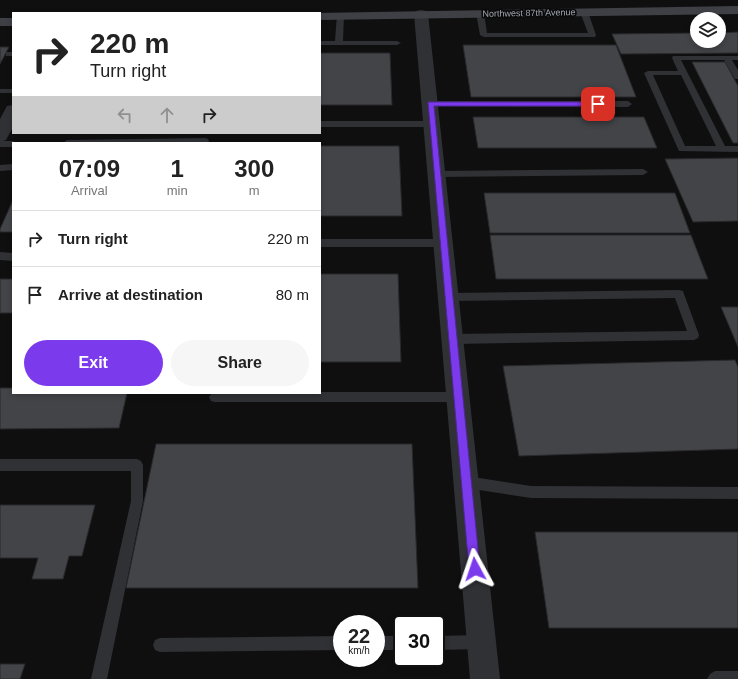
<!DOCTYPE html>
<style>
:root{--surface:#fff;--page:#f6f6f6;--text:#222;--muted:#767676;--line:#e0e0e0;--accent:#7c3aed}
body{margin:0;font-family:Arial,sans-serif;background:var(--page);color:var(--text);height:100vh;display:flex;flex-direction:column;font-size:15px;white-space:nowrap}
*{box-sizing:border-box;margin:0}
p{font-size:13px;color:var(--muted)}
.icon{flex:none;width:22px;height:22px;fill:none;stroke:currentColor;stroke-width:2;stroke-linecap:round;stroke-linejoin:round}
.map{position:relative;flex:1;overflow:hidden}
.sheet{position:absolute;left:12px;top:142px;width:309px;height:252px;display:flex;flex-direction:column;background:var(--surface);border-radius:0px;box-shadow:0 2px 6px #0003}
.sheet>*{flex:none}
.banner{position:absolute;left:12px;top:12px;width:309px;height:122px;border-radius:0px;box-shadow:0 2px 6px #0003;background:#fff;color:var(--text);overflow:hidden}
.buttons{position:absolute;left:690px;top:12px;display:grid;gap:8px}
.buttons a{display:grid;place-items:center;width:36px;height:36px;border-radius:50%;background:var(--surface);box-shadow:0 2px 6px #0003;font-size:20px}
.speed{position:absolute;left:333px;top:615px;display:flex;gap:8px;font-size:20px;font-weight:700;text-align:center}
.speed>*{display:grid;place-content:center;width:52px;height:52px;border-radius:50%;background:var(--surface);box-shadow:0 2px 6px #0003;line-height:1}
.speed small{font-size:10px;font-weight:400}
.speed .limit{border:2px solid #111;border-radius:6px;background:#fff;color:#111}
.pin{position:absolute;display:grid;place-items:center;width:34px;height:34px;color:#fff;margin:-17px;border-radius:8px;box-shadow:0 2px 6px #0006}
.me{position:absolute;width:44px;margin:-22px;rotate:355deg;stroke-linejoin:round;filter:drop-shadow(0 0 3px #0008)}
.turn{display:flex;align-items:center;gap:14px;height:84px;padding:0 12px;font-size:18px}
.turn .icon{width:52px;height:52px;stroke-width:2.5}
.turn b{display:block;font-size:28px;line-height:34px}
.lanes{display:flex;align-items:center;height:38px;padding:0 12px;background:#0003;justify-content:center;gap:20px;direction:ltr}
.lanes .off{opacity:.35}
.eta{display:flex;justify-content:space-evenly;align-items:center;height:68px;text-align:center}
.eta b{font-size:24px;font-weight:600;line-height:28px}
.action{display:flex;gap:8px;margin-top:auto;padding:8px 12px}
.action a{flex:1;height:46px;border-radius:24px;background:var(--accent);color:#fff;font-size:16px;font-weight:600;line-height:46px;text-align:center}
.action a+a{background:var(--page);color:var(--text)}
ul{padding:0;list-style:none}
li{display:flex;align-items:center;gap:12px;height:56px;padding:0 12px;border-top:1px solid var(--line)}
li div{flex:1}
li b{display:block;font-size:15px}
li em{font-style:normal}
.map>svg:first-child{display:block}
.building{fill:#434448;stroke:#29292c}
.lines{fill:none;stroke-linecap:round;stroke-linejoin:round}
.service{fill:#303135;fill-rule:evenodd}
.minor{fill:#303135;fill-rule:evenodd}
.secondary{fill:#3e4045;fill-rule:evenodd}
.route{fill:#7c3aed;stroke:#51269a}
.labels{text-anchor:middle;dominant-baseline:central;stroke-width:3.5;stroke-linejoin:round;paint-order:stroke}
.far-street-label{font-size:9px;fill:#a1a6b0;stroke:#0a0a0b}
</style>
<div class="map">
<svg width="738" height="679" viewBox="0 0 738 679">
<rect width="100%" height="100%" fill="#0f0f10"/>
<path class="building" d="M738 32V53L621 54 612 34 697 33V41H719V33Z
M463 45H616L636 97H471Z
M0 47H9L0 64Z
M320 53H390L392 105H320Z
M692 62H725L738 86V143H733Z
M473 117H644L657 148H478Z
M320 146H399L402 216H320Z
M738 158V221L693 222 665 159Z
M484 193H675L690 233H490Z
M13 200V232H0V229Z
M490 235H691L708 279H496Z
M320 274H398L401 362H320Z
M0 279H13V313H0Z
M721 307H738V347Z
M735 360 738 367V449L519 456 503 366Z
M0 388H13V393H127L119 428 0 429Z
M156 444H412L418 588H126Z
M0 505H95L82 556H69L63 579H32L38 558H0Z
M535 532H738V628H549Z
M0 664H25L20 679H0Z"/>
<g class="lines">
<path class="service" d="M581 10H584L588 12 596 35 595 37H484L480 35 476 13 480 11 484 13 487 33H588L580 12Z
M337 14H340L344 16 343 41H397L401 43 397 45H320V41H335Z
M6 52H13V56H6Z
M673 56H738V60H732L738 70V79H735L724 60H681L725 146H738V152L679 151 644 73 648 71H678L672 58ZM653 75H681L716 146H685Z
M0 89H13V93H0Z
M430 101H628L632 104 628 107 427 106V102Z
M320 121H432L436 124 432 127H320Z
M205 138 208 139 209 141 208 143H63L67 140Z
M0 141H13L17 143H13V147H0Z
M13 164V170L0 171V165Z
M643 169 648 172 643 175 437 177 432 174 437 171Z
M320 239H443L446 240 448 243 446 246 443 247H320Z
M0 252 13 253V261L0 260Z
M679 290 683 291 684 294 699 335 698 338 694 340 453 344 449 342 448 339 449 336 453 334 687 331 675 298 449 301 445 300 444 297 445 294 449 293Z
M320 392H458L462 393 464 397 462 401 458 402H215L211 401 209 397 212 393H320Z
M0 459H137L141 461 143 465V501L107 679H91L131 501V471H0Z
M466 476 531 486 738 487V499L531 498 466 488 462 486 460 482 462 478Z
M481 635 486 637 488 642 486 647 481 649 436 650V636Z
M342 636V650L160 652 155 650 153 645 155 640 160 638Z
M376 636H402V650H376Z
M715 671H738V679H707L710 674Z"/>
<path class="minor" d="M421 10 426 11 428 14 500 679H470L414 14 416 11Z
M13 105V127L6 140 0 142V119L7 106Z"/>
<path class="secondary" d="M738 6V14L320 20V13H315Z
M0 18H13V26H0Z"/>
</g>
<path class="route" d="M428 102H598L601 104 598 106H434L480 569 479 573 475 575 471 573 469 569Z"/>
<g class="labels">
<g class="far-street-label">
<text transform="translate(529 13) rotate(-1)">Northwest 87th Avenue</text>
</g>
</g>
</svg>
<div class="buttons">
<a><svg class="icon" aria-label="layers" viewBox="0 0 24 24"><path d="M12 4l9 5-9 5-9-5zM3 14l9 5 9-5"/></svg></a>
</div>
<div class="speed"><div>22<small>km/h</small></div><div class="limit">30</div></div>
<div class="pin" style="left:598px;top:104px;background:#d93025"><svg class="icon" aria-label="arrive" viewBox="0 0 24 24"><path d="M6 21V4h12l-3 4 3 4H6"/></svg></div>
<svg class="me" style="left:475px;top:569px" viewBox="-20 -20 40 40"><path d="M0-17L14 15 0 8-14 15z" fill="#7c3aed" stroke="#fff" stroke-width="4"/></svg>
<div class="banner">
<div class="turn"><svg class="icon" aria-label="right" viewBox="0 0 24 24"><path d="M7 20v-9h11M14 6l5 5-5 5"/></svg><div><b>220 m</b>Turn right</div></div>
<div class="lanes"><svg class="icon off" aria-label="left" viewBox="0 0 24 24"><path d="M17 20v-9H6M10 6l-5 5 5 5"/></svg><svg class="icon off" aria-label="ahead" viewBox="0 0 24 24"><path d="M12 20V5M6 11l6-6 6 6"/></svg><svg class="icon" aria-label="right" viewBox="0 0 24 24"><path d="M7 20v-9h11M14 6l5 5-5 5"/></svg></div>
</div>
<section class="sheet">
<div class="eta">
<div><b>07:09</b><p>Arrival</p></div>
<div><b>1</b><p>min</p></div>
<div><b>300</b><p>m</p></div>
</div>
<ul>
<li><svg class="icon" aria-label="right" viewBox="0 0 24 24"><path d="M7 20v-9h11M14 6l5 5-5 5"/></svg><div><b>Turn right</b></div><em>220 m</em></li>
<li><svg class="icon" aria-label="arrive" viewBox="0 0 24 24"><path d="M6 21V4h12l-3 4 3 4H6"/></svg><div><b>Arrive at destination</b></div><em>80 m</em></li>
</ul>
<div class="action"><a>Exit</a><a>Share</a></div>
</section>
</div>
